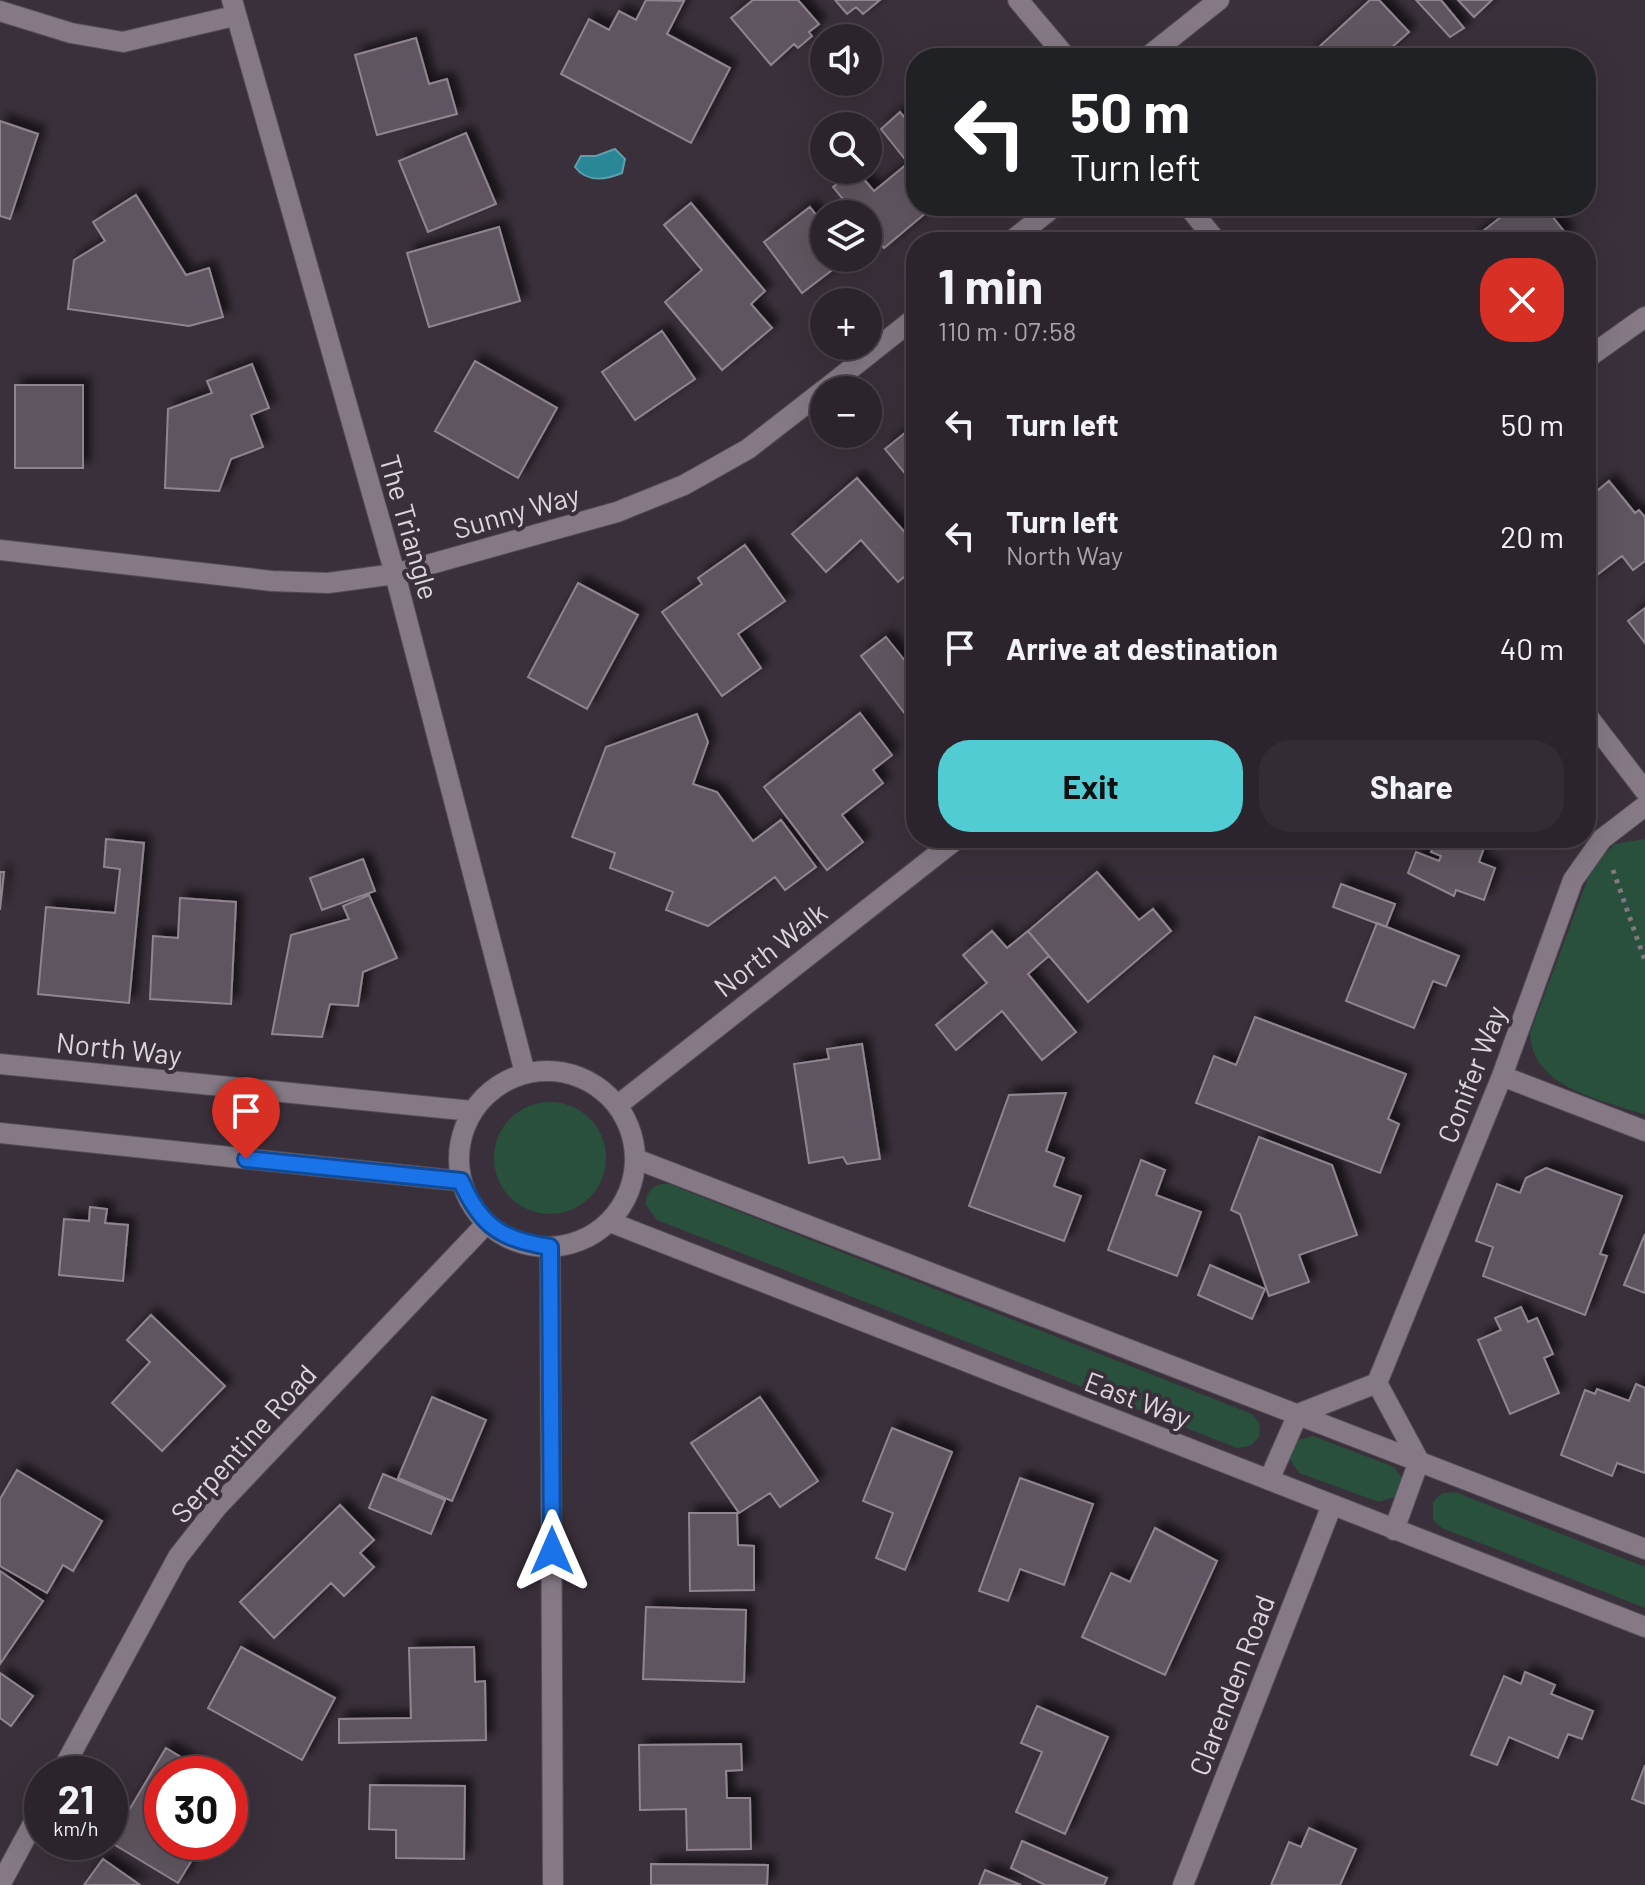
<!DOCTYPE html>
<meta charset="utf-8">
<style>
:root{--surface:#2c242c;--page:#342c34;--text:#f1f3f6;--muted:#a6a4a9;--line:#484148;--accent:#51ccd3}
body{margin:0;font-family:Barlow,sans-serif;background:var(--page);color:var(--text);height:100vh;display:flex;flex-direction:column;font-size:30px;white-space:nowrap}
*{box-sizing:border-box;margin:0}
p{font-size:26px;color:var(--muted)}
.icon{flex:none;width:44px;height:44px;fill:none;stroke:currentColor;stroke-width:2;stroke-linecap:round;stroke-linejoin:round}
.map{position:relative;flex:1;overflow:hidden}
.details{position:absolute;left:906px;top:232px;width:690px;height:616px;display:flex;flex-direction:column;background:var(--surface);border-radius:32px;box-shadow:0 8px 32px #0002,0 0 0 2px var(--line)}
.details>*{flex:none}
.guide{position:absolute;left:906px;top:48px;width:690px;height:168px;border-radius:32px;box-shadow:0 8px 32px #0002,0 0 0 2px var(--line);background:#202124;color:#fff;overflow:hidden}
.buttons{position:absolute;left:810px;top:24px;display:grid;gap:16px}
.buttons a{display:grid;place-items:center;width:72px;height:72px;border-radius:50%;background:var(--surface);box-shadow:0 8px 32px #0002,0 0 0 2px var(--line);font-size:40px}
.speed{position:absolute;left:24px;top:1756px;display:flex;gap:16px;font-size:40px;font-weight:700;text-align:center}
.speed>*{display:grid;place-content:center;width:104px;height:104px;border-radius:50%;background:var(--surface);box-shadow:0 8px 32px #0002,0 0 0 2px var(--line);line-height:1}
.speed small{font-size:20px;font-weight:400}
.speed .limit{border:12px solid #d22;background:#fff;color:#111}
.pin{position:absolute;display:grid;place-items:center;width:68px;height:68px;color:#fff;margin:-82px -34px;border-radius:50% 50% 50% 0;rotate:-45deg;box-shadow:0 0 8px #0007}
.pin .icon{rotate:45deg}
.me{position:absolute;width:88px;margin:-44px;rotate:0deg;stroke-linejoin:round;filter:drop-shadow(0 0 6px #0008)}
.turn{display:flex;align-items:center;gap:28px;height:168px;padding:0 32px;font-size:36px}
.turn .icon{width:104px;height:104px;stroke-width:2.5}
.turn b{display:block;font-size:56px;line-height:68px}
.round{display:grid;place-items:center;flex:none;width:84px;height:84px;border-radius:32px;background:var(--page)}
.headline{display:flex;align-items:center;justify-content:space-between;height:136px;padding:0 32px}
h1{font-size:48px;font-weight:700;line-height:60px}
.primary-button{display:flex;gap:16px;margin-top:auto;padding:16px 32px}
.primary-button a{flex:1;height:92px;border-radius:32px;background:var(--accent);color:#111;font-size:32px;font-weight:700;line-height:92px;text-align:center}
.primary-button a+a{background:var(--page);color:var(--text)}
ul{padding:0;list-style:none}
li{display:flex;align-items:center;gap:24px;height:112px;padding:0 32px}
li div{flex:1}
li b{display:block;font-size:30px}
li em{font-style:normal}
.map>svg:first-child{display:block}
.green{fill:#29503c}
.water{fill:#2a8798;stroke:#5f9eac;stroke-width:2}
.building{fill:#5f5560;stroke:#8f8490;stroke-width:2;filter:url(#shadow)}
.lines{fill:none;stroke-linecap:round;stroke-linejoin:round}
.minor-casing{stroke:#554d56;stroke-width:22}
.path{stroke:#807781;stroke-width:5;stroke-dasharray:4 6;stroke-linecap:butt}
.minor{stroke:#847985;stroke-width:20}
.route-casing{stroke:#114b97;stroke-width:20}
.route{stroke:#1a73e8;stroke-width:14}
.labels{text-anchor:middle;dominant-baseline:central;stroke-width:8;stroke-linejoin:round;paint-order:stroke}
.street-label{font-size:28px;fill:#dbd5dc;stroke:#3a303b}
</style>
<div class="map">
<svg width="1645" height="1885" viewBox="0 0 1645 1885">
<defs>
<filter id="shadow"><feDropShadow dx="7" dy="-7" stdDeviation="4" flood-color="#0009"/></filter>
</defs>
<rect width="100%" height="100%" fill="#3a303b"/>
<path class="green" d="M1645 839V1115C1602 1099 1532 1089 1530 1033L1593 865 1615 844Z
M494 1158a56 56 0 1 1 112 0a56 56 0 1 1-112 0Z
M669 1184 1252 1414 1260 1424 1259 1437 1250 1446 1237 1448 657 1220 646 1205C646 1191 654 1182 669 1184Z
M1313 1436 1394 1467 1402 1478 1397 1496 1379 1502 1299 1473 1289 1458 1295 1441Z
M1455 1492 1645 1567V1608L1442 1528 1433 1520V1502L1442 1493Z"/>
<path class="water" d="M615 149 625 159 622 173C605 180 587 183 575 167L581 156H596Z"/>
<path class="building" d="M646 0 684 1 667 34 730 68 691 143 561 74 589 19 609 30 619 11 636 20Z
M753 0H798L819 24 809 32 812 36 798 48 794 44 771 65 731 18Z
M835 0H880L863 14 856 7 847 14Z
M1370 0H1379L1409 32 1380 58H1307Z
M1416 0H1441L1464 28 1450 37Z
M1458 0H1492L1474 17Z
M416 38 429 84 447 79 457 114 377 135 355 55Z
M900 112 916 131V206H934L884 248 868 229V214H855L833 187 856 170 874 191 908 163 881 129Z
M0 121 38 134 10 219 0 216Z
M466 133 496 204 428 232 399 161Z
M136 195 186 275 209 268 223 317 189 326 68 309 74 260 105 241 93 222Z
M691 203 765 291 751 304 772 328 722 370 665 302 702 270 664 225Z
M1515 206H1544L1567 235 1558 242H1469Z
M810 207 824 225V258H848L802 293 764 242Z
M499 227 520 301 429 327 407 253Z
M662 331 695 379 635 420 602 372Z
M475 361 557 408 518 478 435 431Z
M252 364 269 408 251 415 263 447 231 459 219 491 165 488 168 409 212 393 207 381Z
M15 385H83V468H15Z
M916 424V487L885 449Z
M857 478 916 545V567L898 582 861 540 826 572 792 534Z
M1609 481 1635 513 1639 510 1645 517V561L1633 570 1622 556 1589 581 1586 577V500Z
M745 545 785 601 738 634 761 668 722 696 662 612 702 584 698 578Z
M578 583 638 615 587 709 528 677Z
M1645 608V643L1628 621Z
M886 637 906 662 916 655V720L912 723 861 656Z
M860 713 892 755 873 770 883 783 842 815 863 842 827 870 764 787Z
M697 714 708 742 693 784 717 792 753 841 781 820 816 867 785 890 775 877 708 926 666 910 673 892 610 868 615 853 572 837 606 747Z
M1436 838 1487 839 1479 862 1495 868 1484 900 1456 890 1454 896 1408 873 1416 852 1439 861 1441 856 1431 852Z
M106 839 144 843 129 1003 38 994 46 907 115 913 120 869 104 867Z
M363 859 375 891 322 910 310 878Z
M0 872H4L0 910Z
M1097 872 1139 920 1153 909 1171 931 1088 1002 1028 931Z
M1341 884 1395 904 1386 927 1333 907Z
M369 895 397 958 363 972 358 1006 330 1004 322 1037 272 1034 291 935 349 919 343 906Z
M180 898 236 902 231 1004 150 999 153 936 178 938Z
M1377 923 1459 956 1446 986 1433 981 1414 1028 1346 1001Z
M992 931 1007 948 1028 931 1049 956 1028 974 1076 1032 1042 1060 1002 1011 956 1050 936 1025 987 983 963 955Z
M1255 1017 1406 1074 1388 1119 1399 1124 1380 1173 1196 1103 1214 1056 1236 1065Z
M862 1044 880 1159 847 1164 843 1157 809 1163 794 1064 829 1059 827 1049Z
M1066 1093 1046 1151 1064 1158 1054 1186 1081 1196 1064 1241 969 1206 1009 1095Z
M1259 1137 1332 1165 1357 1235 1299 1255 1309 1282 1269 1296 1240 1214 1231 1210Z
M1141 1160 1165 1170 1156 1195 1201 1212 1177 1276 1108 1250Z
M1546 1168 1622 1196 1600 1254 1607 1256 1585 1315 1483 1276 1493 1247 1476 1241 1497 1184 1520 1193 1526 1178Z
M90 1207 107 1209 105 1223 128 1225 123 1281 59 1275 64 1219 89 1221Z
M1645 1234V1293L1624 1285Z
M1210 1265 1265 1289 1252 1319 1198 1295Z
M1521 1307 1528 1322 1537 1318 1553 1354 1544 1358 1559 1393 1510 1414 1478 1340 1501 1330 1495 1318Z
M151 1315 225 1386 162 1451 112 1403 150 1362 127 1340Z
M1636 1384 1645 1388V1473L1617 1463 1612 1476 1561 1455 1585 1390 1595 1394 1597 1389 1629 1401Z
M432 1397 486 1420 452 1501 398 1478Z
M760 1397 818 1481 780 1507 770 1493 739 1513 691 1443Z
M892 1428 952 1452 905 1570 876 1558 893 1513 863 1501Z
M17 1470 102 1521 73 1571 63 1565 47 1593 0 1566V1499Z
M383 1474 445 1500 431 1534 369 1508Z
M1020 1478 1093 1504 1064 1585 1020 1569 1008 1601 979 1591Z
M340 1505 374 1540 360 1553 374 1567 344 1596 331 1583 274 1638 240 1602Z
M689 1513H737L738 1545 754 1546V1590L690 1591Z
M1155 1528 1217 1561 1165 1675 1082 1637 1111 1573 1130 1582Z
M0 1571 43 1601 0 1664Z
M646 1607 746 1610 744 1682 643 1679Z
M241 1647 335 1698 302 1760 208 1708Z
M474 1647 475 1682 485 1681 486 1740 339 1743V1719L411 1718 409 1648Z
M1525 1672 1555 1685 1551 1694 1593 1711 1582 1739 1568 1734 1558 1758 1509 1737 1497 1765 1471 1755 1504 1676 1521 1684Z
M0 1673 33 1696 11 1726 0 1718Z
M1037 1706 1108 1737 1065 1834 1016 1812 1042 1752 1021 1743Z
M741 1744 742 1770 726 1771 727 1798H750L751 1849 687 1850 686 1809 640 1810 639 1745Z
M166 1748 209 1774H162V1842H203L178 1883 110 1842Z
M1645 1765V1804L1632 1799Z
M370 1785 465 1786 464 1859 396 1858V1830L369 1829Z
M1309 1828 1356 1849 1340 1885H1271L1289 1842 1301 1847Z
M1022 1841 1107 1878 1104 1885H1045L1011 1868Z
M103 1859 140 1885H84Z
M651 1864 768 1865 767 1885H651Z
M985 1870 1021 1885H979Z"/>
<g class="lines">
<defs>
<path id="minor" d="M232 0 395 574 525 1073
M1018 0 1067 58
M0 11 71 33 123 42 234 16
M1146 58 1219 0
M1188 206 1217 242
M1010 242 1055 206
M1586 359 1645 317
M824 390 916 317
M0 550 272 581 328 583 395 574 617 512 684 485 748 449 824 390
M1586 714 1645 791
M0 1064 472 1111
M459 1159a88 88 0 1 1 176 0a88 88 0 1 1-176 0Z
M1502 1076 1645 1131
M618 1105 958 838
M0 1133 461 1181
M636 1159 1645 1549
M610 1222 1645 1627
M550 1247 553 1885
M1377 1383 1419 1461 1394 1530
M1269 1480 1298 1414 1377 1383 1502 1076 1573 880 1602 839 1645 806
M60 1774 178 1557 217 1507 487 1223
M0 1885 42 1807
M1183 1885 1332 1505"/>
</defs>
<use href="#minor" class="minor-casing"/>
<path class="path" d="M1613 870 1645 961"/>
<use href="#minor" class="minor"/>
</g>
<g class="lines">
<defs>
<path id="route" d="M246 1159 461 1181C481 1227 503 1240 550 1247L552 1551"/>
</defs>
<use href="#route" class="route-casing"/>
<use href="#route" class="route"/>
</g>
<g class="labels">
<g class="street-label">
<text transform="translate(516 511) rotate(-16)">Sunny Way</text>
<text transform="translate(410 527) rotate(74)">The Triangle</text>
<text transform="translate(770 949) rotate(-38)">North Walk</text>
<text transform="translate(119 1048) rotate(6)">North Way</text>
<text transform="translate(1471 1074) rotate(-69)">Conifer Way</text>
<text transform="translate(1138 1399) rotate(21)">East Way</text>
<text transform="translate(243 1443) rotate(-48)">Serpentine Road</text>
<text transform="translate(1231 1685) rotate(-69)">Clarenden Road</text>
</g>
</g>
</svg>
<div class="buttons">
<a><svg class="icon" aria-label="sound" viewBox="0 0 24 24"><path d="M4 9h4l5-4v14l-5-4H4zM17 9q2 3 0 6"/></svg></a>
<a><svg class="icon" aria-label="search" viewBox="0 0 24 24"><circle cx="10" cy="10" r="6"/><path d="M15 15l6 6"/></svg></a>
<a><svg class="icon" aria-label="layers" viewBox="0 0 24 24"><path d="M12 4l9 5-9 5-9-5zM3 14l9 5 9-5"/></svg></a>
<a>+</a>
<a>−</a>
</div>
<div class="speed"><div>21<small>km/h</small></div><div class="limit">30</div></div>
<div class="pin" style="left:246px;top:1159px;background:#d93025"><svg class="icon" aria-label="arrive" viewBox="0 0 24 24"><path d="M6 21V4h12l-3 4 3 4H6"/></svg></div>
<svg class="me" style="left:552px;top:1551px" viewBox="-20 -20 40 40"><path d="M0-17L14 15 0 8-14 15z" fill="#1a73e8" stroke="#fff" stroke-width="4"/></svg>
<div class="guide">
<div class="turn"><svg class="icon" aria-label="left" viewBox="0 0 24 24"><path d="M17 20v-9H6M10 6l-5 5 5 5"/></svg><div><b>50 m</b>Turn left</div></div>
</div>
<section class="details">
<div class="headline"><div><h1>1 min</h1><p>110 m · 07:58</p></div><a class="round" style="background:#d93025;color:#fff"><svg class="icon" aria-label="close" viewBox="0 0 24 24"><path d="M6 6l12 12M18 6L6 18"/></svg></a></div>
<ul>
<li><svg class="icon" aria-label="left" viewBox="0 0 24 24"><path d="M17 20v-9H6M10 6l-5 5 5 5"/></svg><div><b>Turn left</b></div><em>50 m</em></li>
<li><svg class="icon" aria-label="left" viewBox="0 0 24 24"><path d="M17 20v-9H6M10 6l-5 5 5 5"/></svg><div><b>Turn left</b><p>North Way</p></div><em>20 m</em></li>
<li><svg class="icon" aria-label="arrive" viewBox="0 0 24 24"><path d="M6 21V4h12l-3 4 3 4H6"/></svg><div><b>Arrive at destination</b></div><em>40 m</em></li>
</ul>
<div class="primary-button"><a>Exit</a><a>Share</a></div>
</section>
</div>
